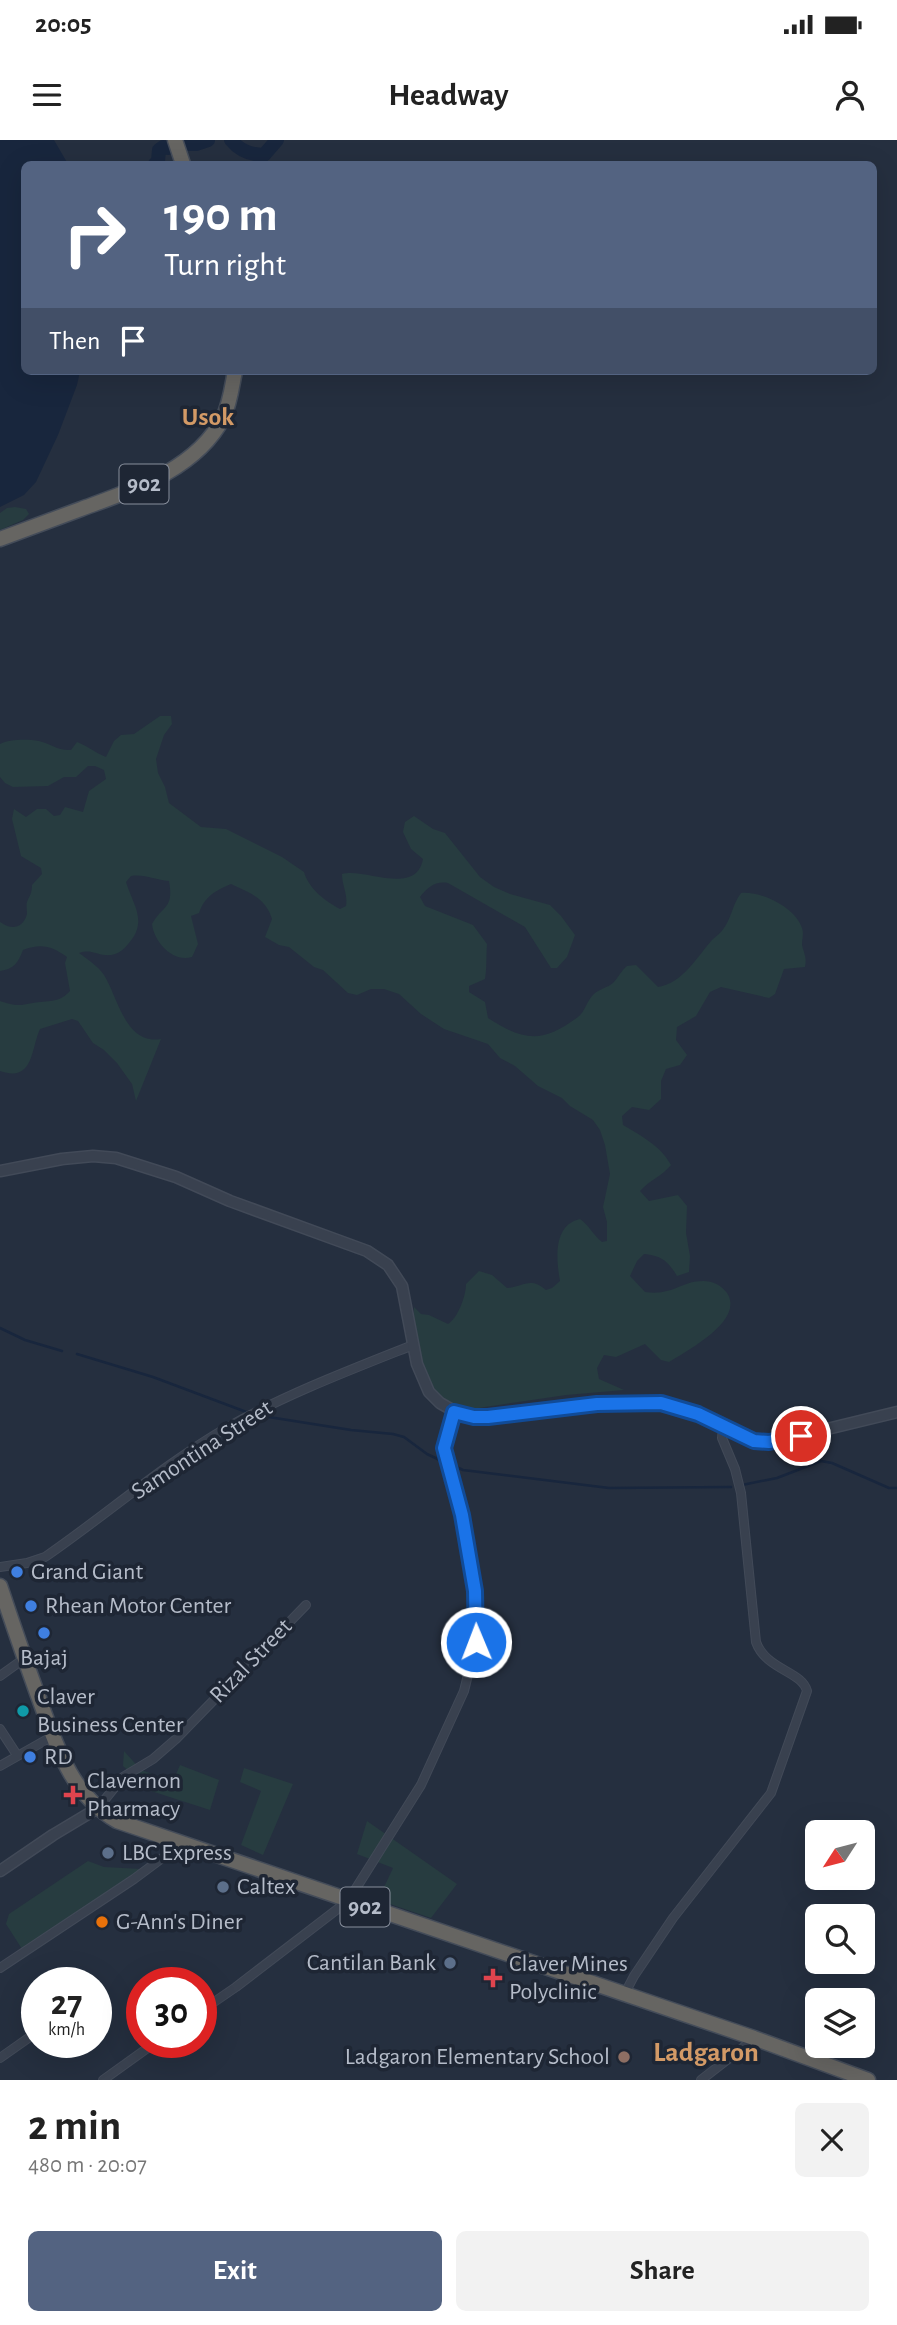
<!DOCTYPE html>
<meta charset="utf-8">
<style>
:root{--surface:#fff;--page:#f2f2f2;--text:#222;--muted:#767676;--accent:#536381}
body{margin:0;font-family:"Alegreya Sans",sans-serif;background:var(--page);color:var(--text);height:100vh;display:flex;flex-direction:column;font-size:26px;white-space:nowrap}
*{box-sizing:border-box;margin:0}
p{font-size:23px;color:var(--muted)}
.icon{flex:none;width:38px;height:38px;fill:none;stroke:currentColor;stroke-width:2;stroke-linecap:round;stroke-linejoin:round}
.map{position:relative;height:1940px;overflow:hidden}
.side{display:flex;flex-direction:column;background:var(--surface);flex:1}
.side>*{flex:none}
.banner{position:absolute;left:21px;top:21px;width:856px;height:214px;border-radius:10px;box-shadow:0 7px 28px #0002;background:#536381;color:#fff;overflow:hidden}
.needle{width:46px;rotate:234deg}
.tools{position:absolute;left:805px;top:1680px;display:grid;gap:14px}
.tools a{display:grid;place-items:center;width:70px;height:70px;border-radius:10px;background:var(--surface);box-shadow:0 7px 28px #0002;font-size:35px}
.speed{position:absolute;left:21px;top:1827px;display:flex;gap:14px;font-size:35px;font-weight:700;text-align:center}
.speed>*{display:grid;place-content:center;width:91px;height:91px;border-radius:50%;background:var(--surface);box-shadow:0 7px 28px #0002;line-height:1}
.speed small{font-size:18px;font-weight:400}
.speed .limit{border:10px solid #d22;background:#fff;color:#111}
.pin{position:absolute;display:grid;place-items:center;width:60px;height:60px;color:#fff;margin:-30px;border:4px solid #fff;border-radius:50%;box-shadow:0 2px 7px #0007}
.me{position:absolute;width:77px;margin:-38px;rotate:359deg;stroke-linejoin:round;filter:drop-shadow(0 0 5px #0008)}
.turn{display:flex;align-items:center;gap:24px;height:147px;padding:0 28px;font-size:32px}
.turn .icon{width:91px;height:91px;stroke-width:2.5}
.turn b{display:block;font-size:49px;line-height:60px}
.then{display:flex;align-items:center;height:66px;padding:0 28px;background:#0003;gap:14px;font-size:26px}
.round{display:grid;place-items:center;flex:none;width:74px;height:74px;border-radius:10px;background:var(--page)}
.summary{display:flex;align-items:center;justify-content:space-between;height:119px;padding:0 28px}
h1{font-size:42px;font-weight:700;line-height:52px}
.button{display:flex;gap:14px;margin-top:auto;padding:14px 28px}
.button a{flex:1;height:80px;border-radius:10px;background:var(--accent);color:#fff;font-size:28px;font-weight:700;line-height:80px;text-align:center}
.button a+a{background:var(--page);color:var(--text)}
.status{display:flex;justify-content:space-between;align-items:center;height:49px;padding:0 35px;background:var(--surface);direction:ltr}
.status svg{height:19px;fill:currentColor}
header{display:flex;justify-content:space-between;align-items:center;height:91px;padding:0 28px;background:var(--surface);font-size:32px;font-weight:700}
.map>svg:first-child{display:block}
.green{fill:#273c40}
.water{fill:#18263d}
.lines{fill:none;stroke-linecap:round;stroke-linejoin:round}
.stream{stroke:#18263d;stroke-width:2.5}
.river{stroke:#18263d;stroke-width:14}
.minor-casing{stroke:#424a58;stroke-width:10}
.tertiary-casing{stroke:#424a58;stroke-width:13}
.trunk-casing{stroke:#444c59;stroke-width:17}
.minor{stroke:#39414f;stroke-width:8}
.tertiary{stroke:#39414f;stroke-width:10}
.trunk{stroke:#666562;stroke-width:14}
.route-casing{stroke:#114b97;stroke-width:18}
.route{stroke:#1a73e8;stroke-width:12}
.shop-dot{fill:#3f7fe0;stroke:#1e2634;stroke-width:2.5}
.culture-dot{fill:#0f9aa8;stroke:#1e2634;stroke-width:2.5}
.health-dot{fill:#e0444e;stroke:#1e2634;stroke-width:2.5}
.service-dot{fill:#5c6f8a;stroke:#1e2634;stroke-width:2.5}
.food-dot{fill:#e8710a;stroke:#1e2634;stroke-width:2.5}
.education-dot{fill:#8d6e63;stroke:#1e2634;stroke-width:2.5}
.labels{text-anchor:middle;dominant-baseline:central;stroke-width:7;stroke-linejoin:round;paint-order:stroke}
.shield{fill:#1e2634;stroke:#888f9c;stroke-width:2}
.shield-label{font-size:23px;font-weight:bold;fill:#b5bcc9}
.street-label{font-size:24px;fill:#b5bcc9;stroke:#1e2634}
.poi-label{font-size:24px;fill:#b5bcc9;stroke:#1e2634;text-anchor:start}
.neighbourhood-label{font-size:26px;font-weight:bold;fill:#d39a66;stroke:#1e2634}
.quarter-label{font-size:28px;font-weight:bold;fill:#d39a66;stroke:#1e2634}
</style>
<div class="status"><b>20:05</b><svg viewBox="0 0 49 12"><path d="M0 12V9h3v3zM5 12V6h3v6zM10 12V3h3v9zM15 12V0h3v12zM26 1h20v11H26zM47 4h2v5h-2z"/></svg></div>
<header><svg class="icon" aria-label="menu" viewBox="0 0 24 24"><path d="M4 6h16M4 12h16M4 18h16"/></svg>Headway<svg class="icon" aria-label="person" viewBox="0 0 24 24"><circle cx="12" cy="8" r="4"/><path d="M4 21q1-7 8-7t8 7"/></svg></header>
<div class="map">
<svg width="897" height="1940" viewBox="0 0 897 1940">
<rect width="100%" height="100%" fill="#252f3f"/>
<path class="green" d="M15 367 26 369 29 374 23 380 0 390V373L7 368Z
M160 576H171L172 584 164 595 156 619 158 633 165 647 169 663 201 687 226 689 282 717 304 732C309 749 325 761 340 769L346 766C348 754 342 746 342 734 364 727 416 757 423 719L411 709 403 692 405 682 414 676 433 689 445 693 480 737 494 747 510 754 550 765 561 776 575 795 567 817 557 828H551L525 787 448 743C435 741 428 747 420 757L425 766 473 785 487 804C486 816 487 828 485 839L469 846V852L485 862 488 878C525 902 543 903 578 877 585 872 587 860 594 854 599 849 607 848 613 843 618 838 621 831 627 826L636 825 658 847C683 843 696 818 712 800 716 796 721 793 724 788 732 777 732 765 741 753 761 751 795 767 802 788 804 793 802 799 802 805 804 814 807 817 805 827L784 829 775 854 769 858 721 847 710 852 696 876 677 887 676 900 687 915 680 925 666 929 661 941V959L649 970 632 967 622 976 623 985C641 996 660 1005 671 1025 662 1036 650 1040 640 1051L649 1061 678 1055 687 1066 686 1093 690 1116 689 1132 677 1136C668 1121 662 1116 644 1114L637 1121 630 1136 645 1152C673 1156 681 1141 703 1141 713 1141 721 1145 727 1153 745 1180 688 1210 669 1222L661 1220 645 1204 616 1217 604 1215 597 1228 599 1239 624 1250 566 1255 465 1270C423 1261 411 1204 414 1167L421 1174 429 1175 448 1184C458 1178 466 1156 466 1144L479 1131 492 1135 507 1148C523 1147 530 1136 546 1150L552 1148 560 1141C556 1119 553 1085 580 1079 589 1085 593 1095 602 1102L607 1101V1082L603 1067 610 1034 605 1005 600 990 593 980 570 966 562 958 538 946 515 926 500 918 488 904 444 889 421 874 399 854 384 849H371L357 855 348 853 323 830 314 827 289 807 279 805 265 797 272 779C266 758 250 753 231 744 215 751 205 756 199 773L191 776 198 804 192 817C173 823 154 802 152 784 163 765 174 769 169 741 155 740 145 734 131 736L126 742C133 765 148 781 129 803 123 811 116 816 105 815 95 814 90 809 79 813 87 819 98 826 104 835 118 857 125 905 161 899L136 961 132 944 117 923 104 910 93 903 78 881 72 879 40 889C31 908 34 943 0 931V861C15 866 18 866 33 863 48 860 58 864 70 851L65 823 67 817C52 806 41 803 23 810 18 823 14 829 0 831V782C11 790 23 789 27 774 27 770 26 765 27 762 30 755 32 753 32 745L42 734 41 728 21 716 12 679 14 669 26 677 37 669H46L54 676 60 675 65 667 83 672 89 651 106 639 104 630 95 626H88L76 637H64L48 646 13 647 5 643 0 637V604C9 599 28 599 39 601 51 604 58 611 71 610L77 602C88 606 95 613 106 617L114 601 121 595 134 594Z
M124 1611 141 1630 173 1641 180 1625 219 1640 210 1670 151 1651 123 1626Z
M244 1628 293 1644 263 1715 241 1705 261 1651 240 1642Z
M367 1681 457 1744 431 1778 378 1760 393 1728 357 1714Z
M88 1721 104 1727 141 1729 22 1809 6 1784 9 1774Z"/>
<path class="water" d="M0 0H54L68 24H24V231H80L77 245 58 295 36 342 24 355 0 367Z"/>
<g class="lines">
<path class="stream" d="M0 1188 25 1200 62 1211
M77 1214 153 1237 249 1273
M256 1275 351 1290 393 1294 404 1297 427 1314 446 1323
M452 1325 463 1330 609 1348 731 1347
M742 1345 777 1338 821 1321 832 1323 889 1348H897"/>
<path class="river" d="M231 0C239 10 251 15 264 15L277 0
M189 4H196L208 0
M155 24 158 21 159 10 163 7 168 8"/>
<defs>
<path id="minor" d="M0 1427 27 1423 45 1417C106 1375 164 1324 228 1287 287 1254 350 1230 413 1205
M0 1536 25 1518
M0 1589 17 1615
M0 1626 53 1596
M98 1668 123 1637 153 1619 176 1599 306 1465
M0 1828 134 1739 181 1704
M624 1855 634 1836 673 1778 771 1653 807 1551C802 1531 766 1530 756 1502L741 1353 735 1329 722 1298 723 1288
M201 1871 236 1847 348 1761 421 1645 464 1551 476 1502 475 1451 462 1375 444 1308 454 1272
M0 1918 37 1892
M103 1940 156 1902
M701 1940 754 1899"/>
<path id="tertiary" d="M0 1031 62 1019 93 1016 116 1018 176 1037 230 1061 367 1111 388 1125 402 1146 417 1224 429 1252 440 1263 463 1276 488 1277 597 1264 661 1263 698 1274 746 1299 762 1302 790 1298 897 1272
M0 1731 53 1695 98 1668"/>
<path id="trunk" d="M175 0 183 24
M0 399C27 389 54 379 81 369 132 350 196 330 223 278 230 264 232 246 235 231
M0 1446C12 1482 24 1517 37 1553 55 1601 69 1654 117 1681L754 1898 868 1940"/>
</defs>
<use href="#minor" class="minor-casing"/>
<use href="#tertiary" class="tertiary-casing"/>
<use href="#trunk" class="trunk-casing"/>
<use href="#minor" class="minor"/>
<use href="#tertiary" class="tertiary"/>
<use href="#trunk" class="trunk"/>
</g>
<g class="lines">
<defs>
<path id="route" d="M476 1502 475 1451 462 1375 444 1308 454 1272 474 1277H488L597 1264 661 1263 698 1274 754 1301 769 1302 801 1296"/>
</defs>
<use href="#route" class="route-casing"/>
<use href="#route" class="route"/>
</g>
<g class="shop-dot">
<circle cx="17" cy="1432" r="7"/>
<circle cx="31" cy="1466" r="7"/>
<circle cx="44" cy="1493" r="7"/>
<circle cx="30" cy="1617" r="7"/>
</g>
<circle class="culture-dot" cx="23" cy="1571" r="7"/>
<g class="health-dot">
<path d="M69.5 1644.5h7v7h7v7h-7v7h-7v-7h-7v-7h7z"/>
<path d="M489.5 1827.5h7v7h7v7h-7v7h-7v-7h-7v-7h7z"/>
</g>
<g class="service-dot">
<circle cx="108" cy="1713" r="7"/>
<circle cx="223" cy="1747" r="7"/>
<circle cx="450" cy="1823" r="7"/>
</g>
<circle class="food-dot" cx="102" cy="1782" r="7"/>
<circle class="education-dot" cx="624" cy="1917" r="7"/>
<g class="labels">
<g class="shield">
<rect x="119.5" y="324.5" width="49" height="39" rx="5"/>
<rect x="340.5" y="1747.5" width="49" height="39" rx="5"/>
</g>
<g class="shield-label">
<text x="144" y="344">902</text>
<text x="365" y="1767">902</text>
</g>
<g class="street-label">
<text transform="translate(202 1310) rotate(-33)">Samontina Street</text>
<text transform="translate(251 1521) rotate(-46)">Rizal Street</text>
</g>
<g class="poi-label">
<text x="31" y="1432">Grand Giant</text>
<text x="45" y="1466">Rhean Motor Center</text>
<text x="44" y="1518" text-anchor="middle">Bajaj</text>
<text x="37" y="1557">Claver<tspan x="37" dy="28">Business Center</tspan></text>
<text x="44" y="1617">RD</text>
<text x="87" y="1641">Clavernon<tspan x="87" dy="28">Pharmacy</tspan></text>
<text x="122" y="1713">LBC Express</text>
<text x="237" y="1747">Caltex</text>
<text x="116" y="1782">G-Ann's Diner</text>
<text x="436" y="1823" text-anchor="end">Cantilan Bank</text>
<text x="509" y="1824">Claver Mines<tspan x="509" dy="28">Polyclinic</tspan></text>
<text x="610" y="1917" text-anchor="end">Ladgaron Elementary School</text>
</g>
<g class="neighbourhood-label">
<text x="208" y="277">Usok</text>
</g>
<g class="quarter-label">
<text x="706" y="1913">Ladgaron</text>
</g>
</g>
</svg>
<div class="tools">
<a><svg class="needle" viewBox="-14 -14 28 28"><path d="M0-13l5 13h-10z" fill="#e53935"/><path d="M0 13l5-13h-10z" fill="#767676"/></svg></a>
<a><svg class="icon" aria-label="search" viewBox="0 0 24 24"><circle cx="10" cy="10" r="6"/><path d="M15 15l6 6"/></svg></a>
<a><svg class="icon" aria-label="layers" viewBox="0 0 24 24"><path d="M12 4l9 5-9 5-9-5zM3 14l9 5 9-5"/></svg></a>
</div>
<div class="speed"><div>27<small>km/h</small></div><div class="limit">30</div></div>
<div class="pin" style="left:801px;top:1296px;background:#d93025"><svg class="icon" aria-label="arrive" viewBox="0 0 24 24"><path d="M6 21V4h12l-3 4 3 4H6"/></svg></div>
<svg class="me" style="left:476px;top:1502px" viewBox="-20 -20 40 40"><circle r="17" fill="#1a73e8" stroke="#fff" stroke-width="3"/><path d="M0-11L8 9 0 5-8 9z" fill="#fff"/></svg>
<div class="banner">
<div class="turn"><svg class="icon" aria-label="right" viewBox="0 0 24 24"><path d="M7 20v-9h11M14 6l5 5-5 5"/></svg><div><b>190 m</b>Turn right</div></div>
<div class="then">Then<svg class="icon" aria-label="arrive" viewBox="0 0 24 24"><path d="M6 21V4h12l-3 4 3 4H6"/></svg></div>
</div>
</div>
<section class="side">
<div class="summary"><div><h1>2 min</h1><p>480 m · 20:07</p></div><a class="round"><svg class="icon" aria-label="close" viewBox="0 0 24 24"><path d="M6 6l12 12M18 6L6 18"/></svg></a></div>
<div class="button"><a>Exit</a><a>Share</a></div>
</section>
